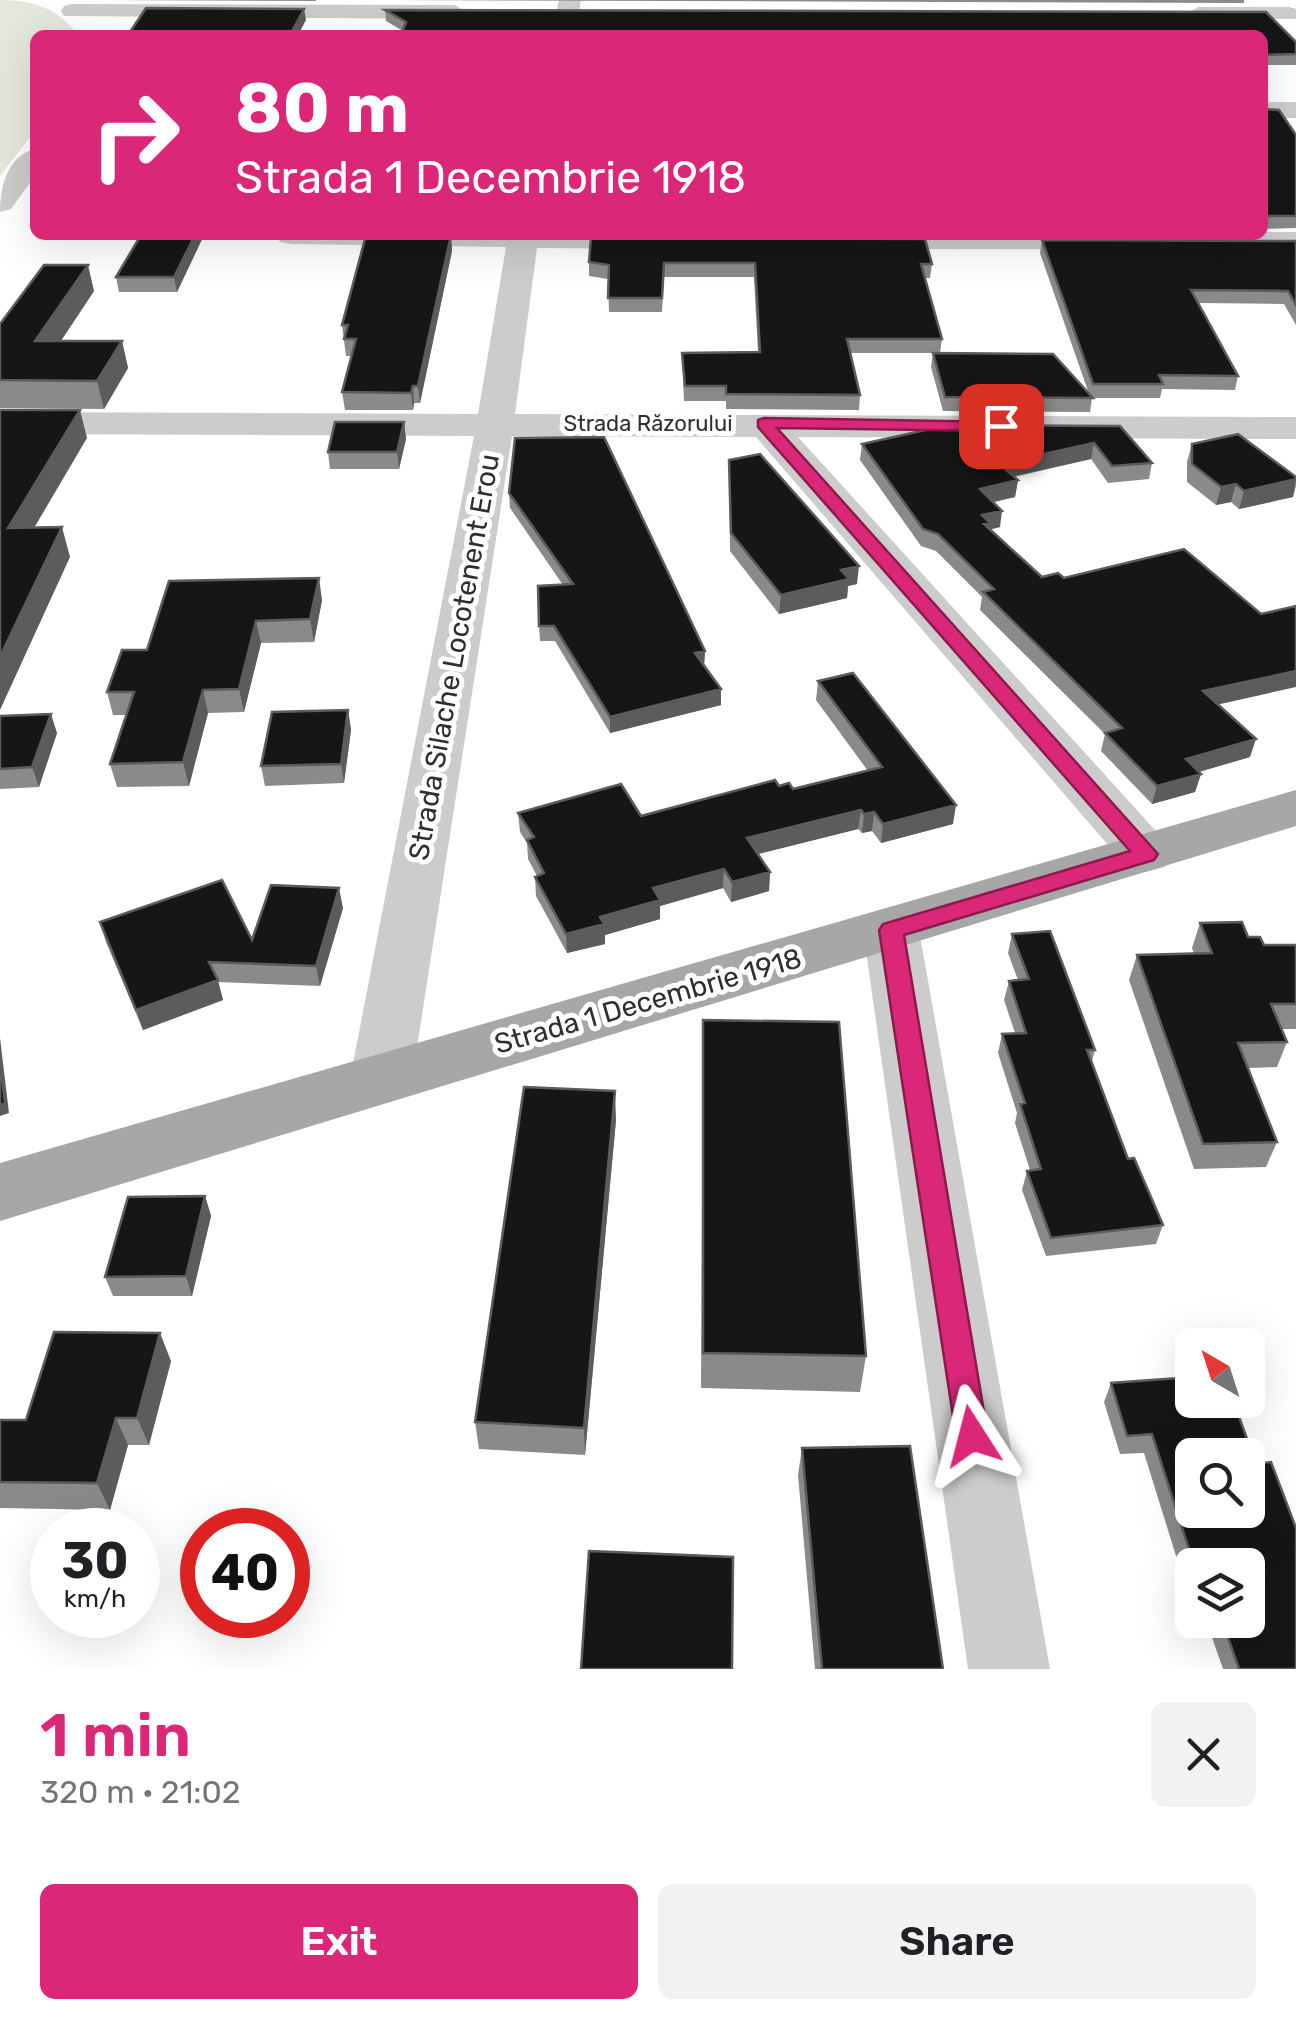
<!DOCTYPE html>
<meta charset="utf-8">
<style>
:root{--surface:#fff;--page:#f2f2f2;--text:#202124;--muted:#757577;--accent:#db2777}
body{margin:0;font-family:Rubik,sans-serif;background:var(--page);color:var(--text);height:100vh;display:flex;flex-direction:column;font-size:38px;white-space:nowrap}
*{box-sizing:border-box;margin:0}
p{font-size:32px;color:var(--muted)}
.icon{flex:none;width:55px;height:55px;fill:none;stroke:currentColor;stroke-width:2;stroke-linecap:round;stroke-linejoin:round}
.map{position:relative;height:1669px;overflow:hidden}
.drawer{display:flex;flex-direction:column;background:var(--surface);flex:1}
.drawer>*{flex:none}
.hud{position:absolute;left:30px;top:30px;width:1238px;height:210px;border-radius:15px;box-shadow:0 10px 40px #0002;background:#db2777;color:#fff;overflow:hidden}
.needle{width:65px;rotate:321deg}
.controls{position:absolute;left:1175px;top:1328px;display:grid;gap:20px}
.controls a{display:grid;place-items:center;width:90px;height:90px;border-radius:15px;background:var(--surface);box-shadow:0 10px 40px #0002;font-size:50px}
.speed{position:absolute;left:30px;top:1508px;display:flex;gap:20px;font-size:50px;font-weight:700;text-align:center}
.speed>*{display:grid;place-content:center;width:130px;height:130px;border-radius:50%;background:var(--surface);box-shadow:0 10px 40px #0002;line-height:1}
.speed small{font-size:25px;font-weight:400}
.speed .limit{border:15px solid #d22;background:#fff;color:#111}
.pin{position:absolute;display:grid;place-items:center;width:85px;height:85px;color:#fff;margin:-42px;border-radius:20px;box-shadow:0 5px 15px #0006}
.me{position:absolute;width:110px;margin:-55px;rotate:351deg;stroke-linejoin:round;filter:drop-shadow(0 0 8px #0008)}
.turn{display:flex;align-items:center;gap:35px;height:210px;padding:0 40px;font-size:45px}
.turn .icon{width:130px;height:130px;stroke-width:2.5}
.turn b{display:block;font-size:70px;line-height:85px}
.round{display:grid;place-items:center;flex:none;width:105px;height:105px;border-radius:15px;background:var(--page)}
.summary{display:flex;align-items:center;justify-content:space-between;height:170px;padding:0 40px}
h1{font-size:60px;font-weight:600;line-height:75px;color:var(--accent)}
.primary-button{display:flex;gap:20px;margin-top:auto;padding:20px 40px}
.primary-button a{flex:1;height:115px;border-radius:15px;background:var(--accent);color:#fff;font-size:40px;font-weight:600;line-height:115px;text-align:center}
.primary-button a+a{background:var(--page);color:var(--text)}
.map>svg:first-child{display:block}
.green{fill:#e4e8dc}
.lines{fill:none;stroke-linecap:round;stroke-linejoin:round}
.minor{fill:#ccc;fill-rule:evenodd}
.major{fill:#a7a7a7;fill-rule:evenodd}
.wall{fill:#8a8a8a}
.shaded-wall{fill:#5c5c5c}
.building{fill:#161616;stroke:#5c5c5c;stroke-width:2.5;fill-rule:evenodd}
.route{fill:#db2777;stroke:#8e194d;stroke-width:2.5}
.labels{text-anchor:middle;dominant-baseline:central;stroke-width:10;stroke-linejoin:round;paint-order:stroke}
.far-street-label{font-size:22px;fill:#2f2f2f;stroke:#fff}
.street-label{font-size:28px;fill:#2f2f2f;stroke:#fff}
</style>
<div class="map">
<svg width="1296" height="1669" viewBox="0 0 1296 1669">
<rect width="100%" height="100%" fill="#fff"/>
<path class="green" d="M0 0C33 0 58 8 78 35H35V131L0 176Z"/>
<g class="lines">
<path class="minor" d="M559 0H581L575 35H551Z
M72 4 455 5 466 12 455 19 64 16 61 11 64 6Z
M1198 7H1289L1296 9V19H1190L1187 14Z
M1262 102H1296V118H1262Z
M35 149V176L11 209 0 212C0 187 7 156 35 149Z
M1262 232H1296V250L853 249 842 247 837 240 841 235H1262Z
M276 235H677L681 240 676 247 665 249 537 248 515 414 1296 417V439L798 437 1165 841 1173 854 1165 867 1146 872 1127 867 756 437 512 436 412 1079 403 1096 381 1103 359 1096 350 1079 474 436 0 434V412L478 414 506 247 291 244 280 242Z
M891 910 911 916 919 930 1050 1669H968L863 930 871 916Z"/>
<path class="major" d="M1296 790V826L0 1221V1163Z"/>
</g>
<path class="wall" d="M102 0H316V1Z
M393 0H1244V3Z
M385 10 1266 12 1296 42V65H1262V35H401L403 31 386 21Z
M1262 109 1296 135V228L1262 229Z
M204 235 177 292H119L116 277Z
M451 235 452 251 420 403H414L413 410H345L342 392 352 356H346L342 325Z
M1042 240 1296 241V325L1284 304 1198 303 1238 376 1235 390 1162 389 1160 398H1092L1090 412 943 411 931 367 933 353H851L860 395 859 410 726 409V401H684L682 353 758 352 754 277H664L662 312H609L608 279 589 276V262L932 264 930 278H925L942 339 940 353 1089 394 1040 253Z
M94 291 61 341H122L128 368 104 409 0 408V324Z
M404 422 406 439 399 469H330L328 452Z
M1120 426 1152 463 1149 479 1108 483 1091 459 1014 477 1018 480 1015 497 993 502 1000 527 991 529 1042 577 1218 704 1250 757 1199 772 1201 774 1195 792 1152 804 1101 751 1105 734 980 610 982 597 936 551 921 546 860 460 862 444Z
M1192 444 1296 477V486L1293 497 1239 509 1231 502 1216 505 1187 482V462Z
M729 460 857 584 848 586 847 598 779 614 730 551Z
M509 493 705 651 704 666 721 705 610 733 555 641H540L539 626 563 585 510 508Z
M322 600 314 642 261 643 244 712 208 713 189 786 117 787 110 764 126 715H113L107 692 147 650Z
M818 681 953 824 881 843 872 831 862 833 858 829 758 854 770 872 769 891 731 902 723 888 660 906V919L605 935V944L567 953 536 896 535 877 537 876 528 859 527 843 520 832 518 813 641 816 779 786 793 789 868 771 816 700Z
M348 710 351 730 344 783 265 786 261 766Z
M0 716 57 733 39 787 0 789Z
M343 908 320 986 218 982 223 1000 143 1030 106 942 100 922 252 940Z
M1200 923 1248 937 1264 945H1296V1029H1281L1287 1042 1277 1067 1247 1068 1277 1142 1266 1167 1194 1169 1129 980 1137 955 1194 953 1192 948Z
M1012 934 1095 1050 1092 1061 1128 1159 1163 1225 1156 1244 1046 1256 1022 1190 1027 1171 1030 1170 1015 1123 1017 1113 998 1053 1002 1034 1015 1033 1004 1000 1009 981 1018 980 1008 953Z
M703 1020 866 1356 860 1392 701 1388Z
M616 1120 585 1455 479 1449 475 1422Z
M205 1196 211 1216 192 1296H113L105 1277Z
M171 1361 149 1445H128L110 1510 0 1508V1420H26Z
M1192 1377 1296 1669H1223L1206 1620H1248V1565H1192V1607L1144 1453 1120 1454 1104 1402 1111 1383Z
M802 1448 943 1669H815L798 1475Z"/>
<path class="shaded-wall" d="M304 9 306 20 298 35H290Z
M195 235H204L177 292 174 277Z
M451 235 452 251 420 403 418 386Z
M88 265 94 291 42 369 35 341Z
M122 341 128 368 104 409 97 381Z
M413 386 414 403 413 410 411 393Z
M80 410 87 438 17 557 8 528Z
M404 422 406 439 399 469 397 452Z
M1094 443 1091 459 997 480 999 464Z
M1296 479 1293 497 1239 509 1244 491Z
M1018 480 1015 497 977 506 980 489Z
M1236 484 1231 502 1216 505 1221 487Z
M1002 511 1000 527 988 530 987 539 982 515Z
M62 527 70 557 0 710V657Z
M859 566 857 584 848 586 847 598 779 614 781 595 841 570Z
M319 578 322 600 314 642 310 619Z
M256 621 261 643 244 712 239 689Z
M705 651 704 666 695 653Z
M1296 671V687L1198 709 1203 691Z
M721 689V705L610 733V717Z
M203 690 208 713 189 786 183 762Z
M348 710 351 730 344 783 341 764Z
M51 714 57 733 39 787 32 767Z
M1256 739 1250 757 1181 777 1186 759Z
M1201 774 1195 792 1152 804 1157 786Z
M956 805 953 824 881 843 883 824Z
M861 810 858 829 746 857 747 838Z
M874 812 872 831 862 833 864 814Z
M724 869 723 888 660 906V919L605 935V944L567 953 566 934 653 888Z
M770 872 769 891 731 902 732 882Z
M339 888 343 908 320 986 316 966Z
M218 980 223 1000 143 1030 136 1010Z
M0 1038 9 1113 0 1116Z
M615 1091 616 1120 585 1455 584 1428Z
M205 1196 211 1216 192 1296 186 1276Z
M160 1333 171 1361 149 1445 137 1418Z
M116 1418 128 1445 110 1510 97 1483Z"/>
<path class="building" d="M146 8 304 9 290 35H128Z
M385 10 1266 12 1296 42V54L1262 55V35H401L406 22Z
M1262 109 1279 110 1296 135V216H1262Z
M141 235H195L174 277H116Z
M451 235 418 386H413L411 393 342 392 356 339H344L348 325H342L365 239Z
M591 238 925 239 932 264H921L942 339H847L860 395 726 394V386H685L682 353 760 352 755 263H664L662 298H608L609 265 589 262Z
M1042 240 1296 241V305L1288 291 1191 290 1238 376 1159 375 1163 384H1093Z
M44 265H88L35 341H122L97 381 0 380V324Z
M933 353 1053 354 1093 398 945 397Z
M0 410H80L8 528 62 527 0 657Z
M335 422H404L397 452H328Z
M948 425 1120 426 1152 463 1112 466 1094 443 999 464 1018 480 980 489 1002 511 982 515 990 523 984 524 1042 577 1058 573 1064 578 1184 549 1261 614 1296 606V671L1203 691 1256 739 1186 759 1201 774 1157 786 1105 733 1122 728 983 592 994 589 938 534 923 529 862 444Z
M1238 434 1296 477V479L1244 491 1236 484 1221 487 1192 464V444Z
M604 437 705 651 695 653 721 689 610 717 554 626H539L538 586 573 584 509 493 515 438Z
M760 454 859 566 841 570 849 579 781 595 731 533 729 460Z
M319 578 310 619 256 621 239 689 203 690 183 762 110 764 134 692H107L122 650H147L169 581Z
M853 673 956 805 883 824 874 812 864 814 861 810 747 838 770 872 732 882 724 869 653 888 660 900 600 917 604 924 566 934 535 877 544 873 527 840 534 837 518 813 621 784 641 816 775 780 779 786 789 783 793 789 882 767 818 681Z
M348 710 341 764 261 766 272 712Z
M51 714 32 767 0 769V716Z
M222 880 252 940 271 885 339 888 316 966 209 962 218 980 136 1010 100 922Z
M1242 922 1248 937H1260L1264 945H1296V1004H1271L1287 1042 1238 1043 1277 1142 1203 1144 1137 955 1212 953 1200 923Z
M1050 931 1095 1050H1087L1128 1159 1134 1158 1163 1225 1051 1238 1027 1171 1041 1169 1020 1104 1025 1103 1002 1034 1026 1033 1009 981 1029 979 1012 934Z
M703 1020 839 1022 866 1356 703 1353Z
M0 1060 5 1103 0 1105Z
M524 1087 615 1091 584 1428 475 1422Z
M205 1196 186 1276 105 1277 128 1197Z
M54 1332 160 1333 137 1418H116L97 1483 0 1482V1420H26Z
M1192 1377V1400H1233L1256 1464 1271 1462 1296 1528V1669H1239L1222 1620H1248V1565H1194L1152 1434 1127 1436 1111 1383ZM1192 1455H1248V1510H1192Z
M910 1446 943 1669H822L802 1448Z
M589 1551 733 1557 732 1669H581Z"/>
<path class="route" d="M764 418 1007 422 1009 426 1001 431 777 428 1158 854 1154 860 904 935 988 1436 983 1446 972 1451 961 1446 956 1436 879 930 883 924 1130 851 758 427V420Z"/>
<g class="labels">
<g class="far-street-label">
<text x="648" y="423">Strada Răzorului</text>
</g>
<g class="street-label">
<text transform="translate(454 657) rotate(-80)">Strada Silache Locotenent Erou</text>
<text transform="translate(648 1001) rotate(-16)">Strada 1 Decembrie 1918</text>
</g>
</g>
</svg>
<div class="controls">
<a><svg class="needle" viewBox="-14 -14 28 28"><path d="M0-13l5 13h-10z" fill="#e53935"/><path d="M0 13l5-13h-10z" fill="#757577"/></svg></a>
<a><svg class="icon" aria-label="search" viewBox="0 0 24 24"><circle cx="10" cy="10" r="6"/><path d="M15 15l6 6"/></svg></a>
<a><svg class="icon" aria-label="layers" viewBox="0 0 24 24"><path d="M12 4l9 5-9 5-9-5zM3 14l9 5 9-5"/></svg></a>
</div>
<div class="speed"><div>30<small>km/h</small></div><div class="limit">40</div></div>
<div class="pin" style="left:1001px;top:426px;background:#d93025"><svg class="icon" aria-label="arrive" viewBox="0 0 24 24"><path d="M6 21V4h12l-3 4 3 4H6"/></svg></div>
<svg class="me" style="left:972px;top:1436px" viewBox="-20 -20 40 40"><path d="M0-17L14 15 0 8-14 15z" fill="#db2777" stroke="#fff" stroke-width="4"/></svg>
<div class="hud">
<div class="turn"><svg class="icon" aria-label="right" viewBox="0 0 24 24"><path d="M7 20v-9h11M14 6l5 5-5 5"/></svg><div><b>80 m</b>Strada 1 Decembrie 1918</div></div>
</div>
</div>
<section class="drawer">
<div class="summary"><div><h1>1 min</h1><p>320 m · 21:02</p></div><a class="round"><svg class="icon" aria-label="close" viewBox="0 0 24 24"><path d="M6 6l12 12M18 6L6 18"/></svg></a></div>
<div class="primary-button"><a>Exit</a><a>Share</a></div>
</section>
